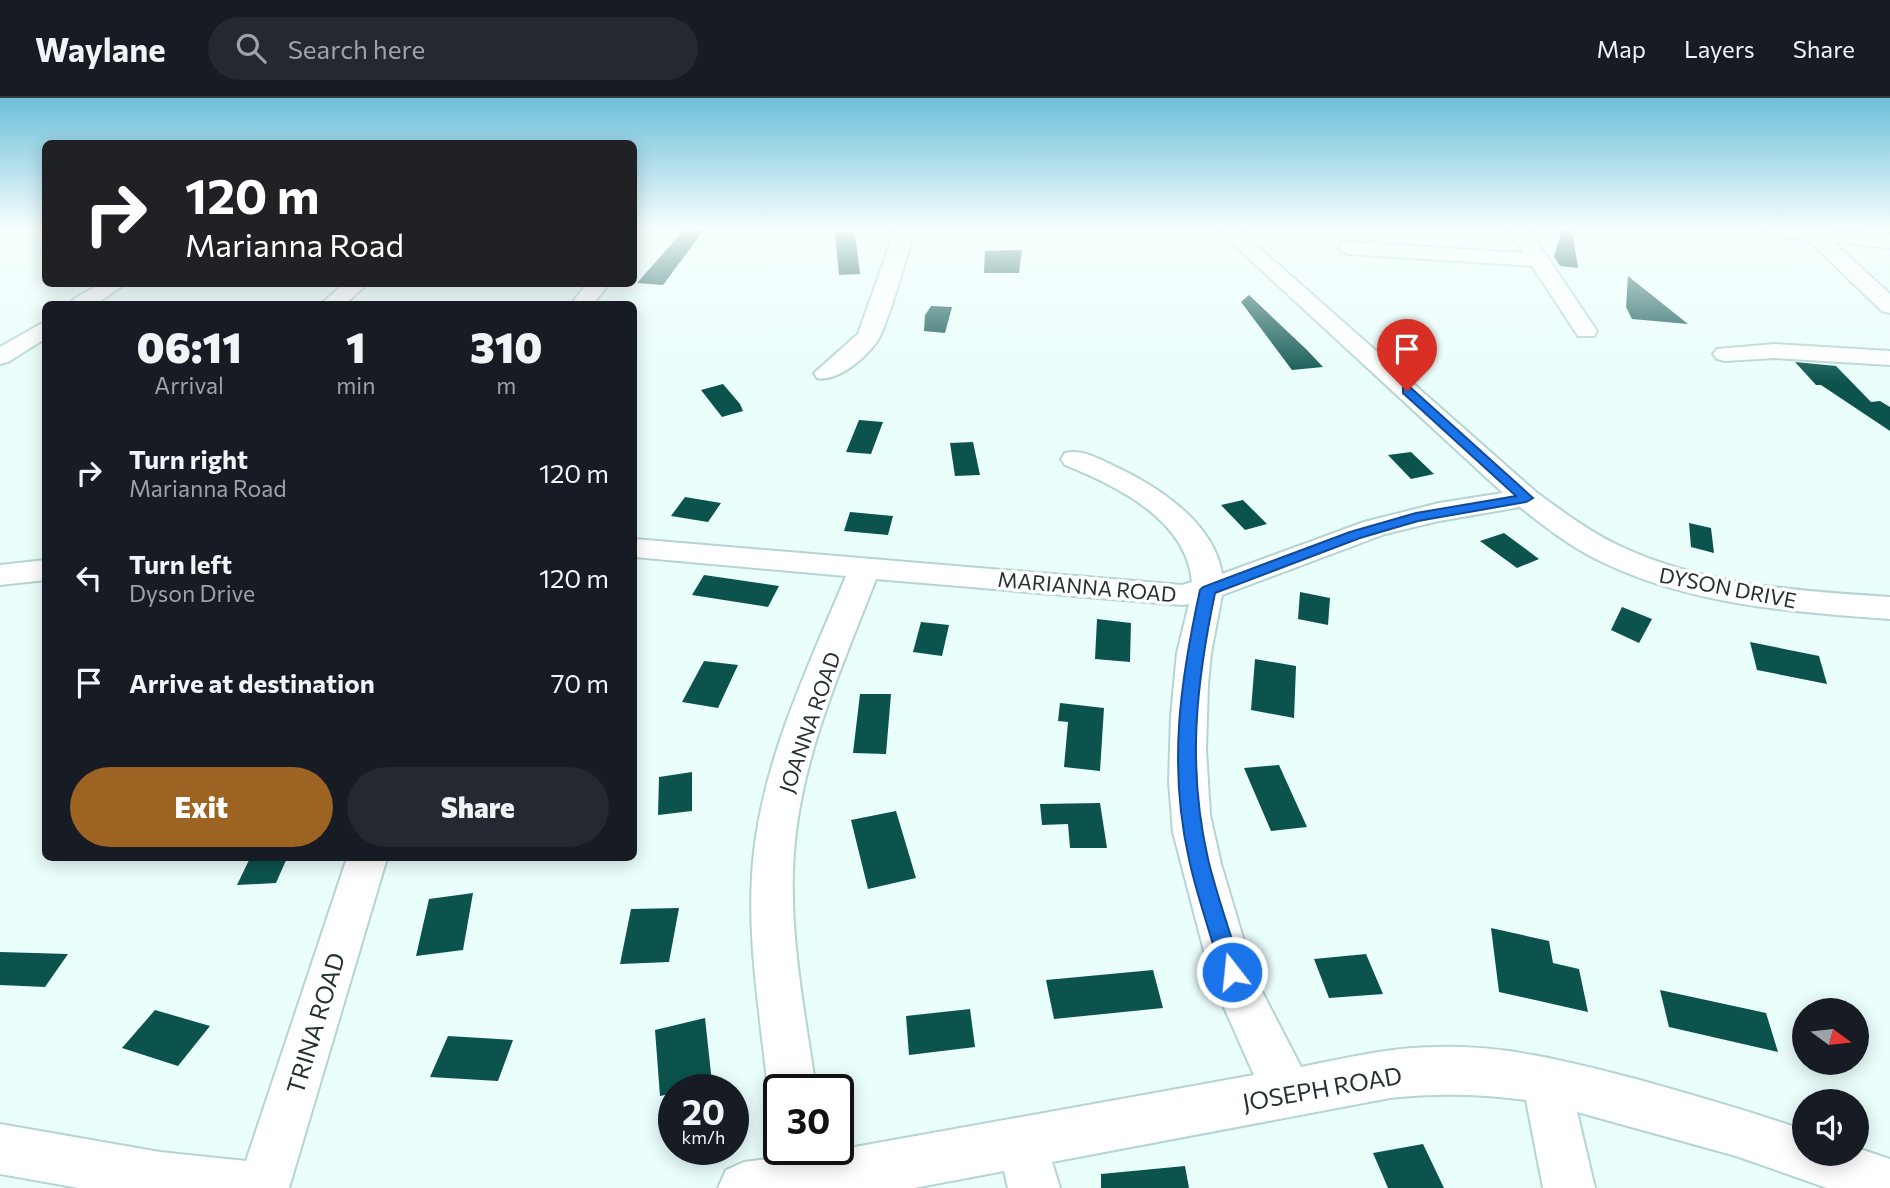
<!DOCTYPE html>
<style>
:root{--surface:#171b24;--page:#242831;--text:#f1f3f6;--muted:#9ea1a6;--line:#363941;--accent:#9d6322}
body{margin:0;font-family:Commissioner,sans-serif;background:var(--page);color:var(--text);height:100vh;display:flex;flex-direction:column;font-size:26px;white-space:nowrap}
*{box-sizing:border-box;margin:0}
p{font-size:23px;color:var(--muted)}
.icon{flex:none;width:38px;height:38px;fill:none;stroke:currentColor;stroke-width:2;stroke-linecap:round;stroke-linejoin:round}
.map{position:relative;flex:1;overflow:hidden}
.side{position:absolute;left:42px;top:203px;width:595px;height:560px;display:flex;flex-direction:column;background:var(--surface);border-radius:10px;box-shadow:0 4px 18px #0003}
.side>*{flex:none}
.hud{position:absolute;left:42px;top:42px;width:595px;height:147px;border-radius:10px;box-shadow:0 4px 18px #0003;background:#202124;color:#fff;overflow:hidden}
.needle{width:46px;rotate:105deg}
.tools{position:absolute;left:1792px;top:900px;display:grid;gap:14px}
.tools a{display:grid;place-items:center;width:77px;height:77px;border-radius:50%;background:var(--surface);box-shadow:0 4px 18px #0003;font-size:35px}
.speed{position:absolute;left:658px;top:976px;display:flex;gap:14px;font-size:35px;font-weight:700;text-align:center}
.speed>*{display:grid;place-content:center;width:91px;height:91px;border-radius:50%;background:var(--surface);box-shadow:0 4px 18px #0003;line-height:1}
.speed small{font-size:18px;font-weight:400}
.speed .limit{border:4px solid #111;border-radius:10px;background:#fff;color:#111}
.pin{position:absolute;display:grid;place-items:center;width:60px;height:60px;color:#fff;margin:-72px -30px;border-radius:50% 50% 50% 0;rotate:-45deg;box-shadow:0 0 7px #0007}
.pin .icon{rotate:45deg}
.me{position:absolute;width:77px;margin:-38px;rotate:344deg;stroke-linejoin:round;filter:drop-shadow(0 0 5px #0008)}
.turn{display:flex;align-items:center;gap:24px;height:147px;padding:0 28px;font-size:32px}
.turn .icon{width:91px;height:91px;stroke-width:2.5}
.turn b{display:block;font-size:49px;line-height:60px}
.eta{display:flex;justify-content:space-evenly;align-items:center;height:119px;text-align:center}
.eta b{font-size:42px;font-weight:800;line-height:49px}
.cta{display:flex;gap:14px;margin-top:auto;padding:14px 28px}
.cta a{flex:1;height:80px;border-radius:42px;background:var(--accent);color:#fff;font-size:28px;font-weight:800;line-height:80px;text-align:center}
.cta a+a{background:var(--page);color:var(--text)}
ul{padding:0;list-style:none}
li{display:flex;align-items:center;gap:21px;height:105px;padding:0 28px}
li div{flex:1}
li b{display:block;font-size:26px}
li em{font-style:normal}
header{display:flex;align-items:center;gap:42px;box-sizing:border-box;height:98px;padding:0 35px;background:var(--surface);border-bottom:2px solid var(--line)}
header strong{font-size:33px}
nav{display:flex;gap:38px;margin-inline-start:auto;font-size:24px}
.search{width:490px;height:63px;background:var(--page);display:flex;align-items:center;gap:18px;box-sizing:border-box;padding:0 24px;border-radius:38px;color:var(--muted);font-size:26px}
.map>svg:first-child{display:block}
.building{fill:#0c534e}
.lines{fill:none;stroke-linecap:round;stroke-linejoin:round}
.minor-casing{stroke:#b4d5d1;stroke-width:4}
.minor{fill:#fff;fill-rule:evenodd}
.route{fill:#1a73e8;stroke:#114b97;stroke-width:2}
.labels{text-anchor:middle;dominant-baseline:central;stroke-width:7;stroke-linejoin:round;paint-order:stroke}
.street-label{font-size:21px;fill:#253231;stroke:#fff}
.near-street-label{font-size:24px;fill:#253231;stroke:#fff}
</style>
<header>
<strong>Waylane</strong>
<div class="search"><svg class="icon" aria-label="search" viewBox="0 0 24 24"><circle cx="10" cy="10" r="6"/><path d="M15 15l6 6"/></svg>Search here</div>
<nav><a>Map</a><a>Layers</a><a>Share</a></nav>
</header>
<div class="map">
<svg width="1890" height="1090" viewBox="0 0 1890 1090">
<rect width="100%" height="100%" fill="#eafefc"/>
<path class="building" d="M684 132H704L663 187 637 185Z
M1562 132H1572L1578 170 1560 168 1554 159Z
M835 134 855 135 860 176 839 177Z
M1022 152 1019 175H984L985 153Z
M1628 178 1688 226 1632 221 1626 209Z
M1249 197 1307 252 1323 269 1292 272 1241 204Z
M931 208 952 209 945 235 924 233 925 217Z
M1795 264 1836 268 1871 304 1880 303 1890 309V333L1821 287H1816Z
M723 286 740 306 743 313 722 319 701 292Z
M859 322 883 324 871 356 846 354Z
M973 344 980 377 955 378 950 345Z
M1411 354 1434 376 1411 381 1388 357Z
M685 399 721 405 708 424 671 418Z
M1243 402 1267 426 1245 432 1221 407Z
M850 414 893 418 888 437 844 433Z
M1689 425 1711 430 1714 455 1691 449Z
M1504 435 1539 461 1517 470 1480 443Z
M704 477 779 488 768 509 692 497Z
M1300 494 1330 500 1328 527 1298 521Z
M1622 509 1652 521 1639 545 1611 532Z
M1097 521 1131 525 1130 564 1095 561Z
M921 524 949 527 942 558 913 554Z
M1750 544 1819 558 1827 586 1757 572Z
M1255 561 1296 568 1294 620 1251 612Z
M704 563 738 567 718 610 682 604Z
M860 596H891L886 656 853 655Z
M1060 605 1104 610 1100 673 1064 669 1068 624 1058 623Z
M1279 667 1307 729 1271 733 1244 670Z
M692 674V713L658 717 659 679Z
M1100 705 1107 750H1070L1068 726 1042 727 1040 706Z
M896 713 916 780 868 791 851 722Z
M250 760H287L276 785 237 787Z
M473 795 463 852 416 858 429 801Z
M679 810 669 864 620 866 631 811Z
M1491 830 1549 843 1553 865 1579 871 1588 914 1499 894Z
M0 854 68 856 45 889 0 887Z
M1366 856 1383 896 1329 900 1314 861Z
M1153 872 1163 910 1054 921 1046 882Z
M1660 892 1766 915 1778 954 1669 929Z
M970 911 975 949 909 957 906 918Z
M155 912 210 928 178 968 122 950Z
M705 920 712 985 674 992V995L660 998 655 932Z
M448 938 513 942 498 983 430 979Z
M1423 1046 1444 1090H1388L1373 1055Z
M1185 1068 1189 1090H1101V1076Z"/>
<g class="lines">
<defs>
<path id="minor" d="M634 132H650L641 144 634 146Z
M895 132H915C904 166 895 203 881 236 873 255 838 285 817 280L814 275 858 236Z
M1218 132H1239L1536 394C1563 414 1591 435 1622 449 1706 488 1799 493 1890 499V521C1791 514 1690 507 1600 463 1571 449 1545 429 1520 409L1439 423 1385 436 1222 497 1211 555 1208 586 1206 652 1210 717 1221 766 1255 880 1301 969C1346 960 1391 949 1437 949 1507 947 1570 964 1636 981 1693 997 1749 1013 1804 1032V1055H1857V1050L1890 1061V1090H1827L1736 1058 1577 1014 1595 1090H1543L1526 1002C1480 996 1436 995 1390 1000L1052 1064 1060 1090H1008L1004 1073 914 1090H718L726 1072 744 1064 775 1060 774 1052 779 1040V1052H838L1254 977 1211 880 1173 734 1169 684 1171 618 1177 555 1189 506 1182 507 876 481C842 569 801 659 794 754 788 834 805 914 816 992H779V1011L775 1009 768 992C760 914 745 833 754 754 765 657 809 567 846 478L634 459V441L1182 487 1192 484C1187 422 1117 388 1065 367L1061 361 1065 355C1082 351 1097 360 1112 367 1156 387 1214 424 1222 476L1364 424 1439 405 1503 395Z
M1509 132H1529L1597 233 1594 238H1578L1532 168 1349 156 1342 154 1339 150 1342 146 1349 144 1524 155Z
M1762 132H1829L1890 138V150L1833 144 1890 196V215L1882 213 1807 141 1772 138Z
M100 186H125L96 206H71L74 201Z
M344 186H367L345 206H321Z
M587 186H609L593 206H571Z
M46 223V240L8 264 0 266V249Z
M1775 246 1890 253V267L1775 260 1725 263 1717 261 1713 256 1717 251Z
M46 462V482L0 487V467Z
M347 760H387L289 1090H79L0 1076V1026L160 1054 246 1063Z"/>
</defs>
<use href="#minor" class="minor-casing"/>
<use href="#minor" class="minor"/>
</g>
<linearGradient id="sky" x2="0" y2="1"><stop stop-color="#6cbed9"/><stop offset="0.46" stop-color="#f6fffe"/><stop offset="1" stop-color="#f6fffe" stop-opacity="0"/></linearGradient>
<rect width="1890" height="284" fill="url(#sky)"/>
<path class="route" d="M1403 290H1411L1533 400 1526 404 1418 423 1360 440 1215 495C1196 586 1187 669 1208 761 1217 799 1231 836 1242 874L1239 881 1232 884 1224 881 1221 874C1211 836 1197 799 1189 761 1168 668 1180 584 1200 492L1203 489 1350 434 1416 415 1516 398 1403 295Z"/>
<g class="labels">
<g class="street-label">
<text transform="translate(1087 488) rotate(5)">MARIANNA ROAD</text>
<text transform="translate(1728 489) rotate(11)">DYSON DRIVE</text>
<text transform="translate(809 624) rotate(-71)">JOANNA ROAD</text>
</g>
<g class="near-street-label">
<text transform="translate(315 925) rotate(-73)">TRINA ROAD</text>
<text transform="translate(1322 990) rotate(-10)">JOSEPH ROAD</text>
</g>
</g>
</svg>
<div class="tools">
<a><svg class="needle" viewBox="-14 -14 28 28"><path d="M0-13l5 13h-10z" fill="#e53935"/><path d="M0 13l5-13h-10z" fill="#9ea1a6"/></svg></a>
<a><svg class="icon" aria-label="sound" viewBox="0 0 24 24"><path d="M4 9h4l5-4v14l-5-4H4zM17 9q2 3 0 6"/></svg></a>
</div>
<div class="speed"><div>20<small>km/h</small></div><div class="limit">30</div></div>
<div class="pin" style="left:1407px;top:293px;background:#d93025"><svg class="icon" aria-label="arrive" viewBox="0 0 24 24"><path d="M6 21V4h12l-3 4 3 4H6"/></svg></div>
<svg class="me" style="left:1232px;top:874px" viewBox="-20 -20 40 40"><circle r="17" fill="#1a73e8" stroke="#fff" stroke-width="3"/><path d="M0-11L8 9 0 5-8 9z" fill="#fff"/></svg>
<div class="hud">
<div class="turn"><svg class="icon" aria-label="right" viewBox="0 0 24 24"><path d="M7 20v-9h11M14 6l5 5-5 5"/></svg><div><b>120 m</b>Marianna Road</div></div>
</div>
<section class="side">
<div class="eta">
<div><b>06:11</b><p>Arrival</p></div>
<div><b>1</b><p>min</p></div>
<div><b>310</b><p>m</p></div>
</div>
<ul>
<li><svg class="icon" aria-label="right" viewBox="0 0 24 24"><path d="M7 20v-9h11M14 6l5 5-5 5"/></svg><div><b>Turn right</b><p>Marianna Road</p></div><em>120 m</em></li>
<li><svg class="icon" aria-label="left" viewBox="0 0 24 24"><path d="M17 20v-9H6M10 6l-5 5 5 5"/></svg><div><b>Turn left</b><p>Dyson Drive</p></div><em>120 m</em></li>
<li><svg class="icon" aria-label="arrive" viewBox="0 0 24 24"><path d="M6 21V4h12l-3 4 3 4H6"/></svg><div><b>Arrive at destination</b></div><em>70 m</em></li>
</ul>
<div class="cta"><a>Exit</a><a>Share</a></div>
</section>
</div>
